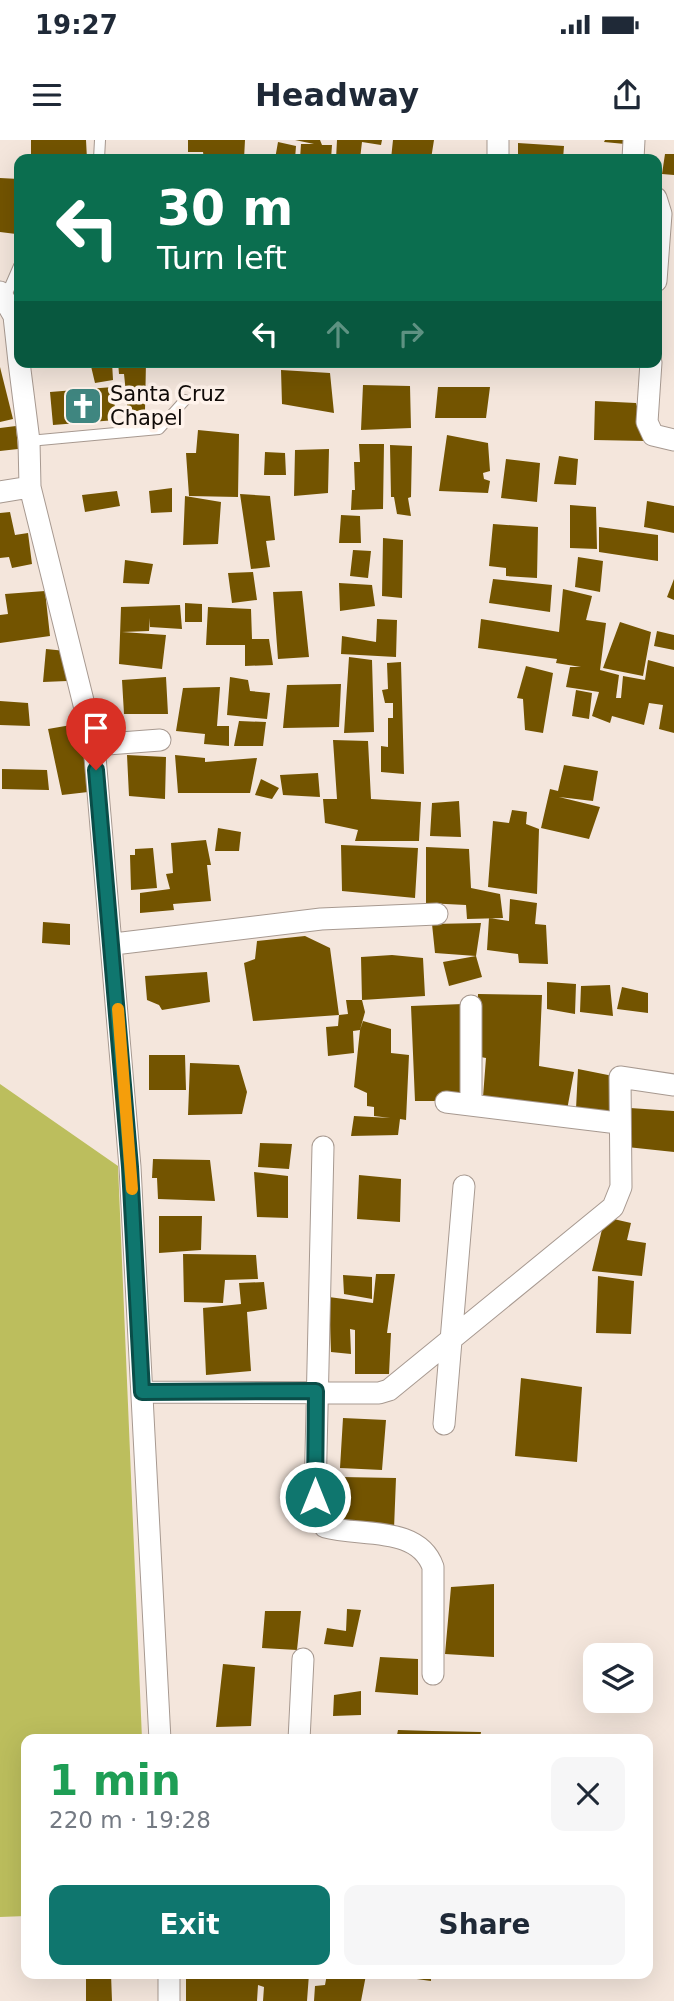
<!DOCTYPE html>
<meta charset="utf-8">
<style>
:root{--surface:#fff;--page:#f6f6f7;--text:#1f2937;--muted:#747a83;--accent:#0f766e}
body{margin:0;font-family:"DejaVu Sans",sans-serif;background:var(--page);color:var(--text);height:100vh;display:flex;flex-direction:column;font-size:26px;white-space:nowrap}
*{box-sizing:border-box;margin:0}
p{font-size:23px;color:var(--muted)}
.icon{flex:none;width:38px;height:38px;fill:none;stroke:currentColor;stroke-width:2;stroke-linecap:round;stroke-linejoin:round}
.map{position:relative;flex:1;overflow:hidden}
.sheet{position:absolute;left:21px;top:1594px;width:632px;height:245px;display:flex;flex-direction:column;background:var(--surface);border-radius:14px;box-shadow:0 7px 28px #0002}
.sheet>*{flex:none}
.hud{position:absolute;left:14px;top:14px;width:648px;height:214px;border-radius:14px;box-shadow:0 7px 28px #0002;background:#0b6e4f;color:#fff;overflow:hidden}
.fabs{position:absolute;left:583px;top:1503px;display:grid;gap:14px}
.fabs a{display:grid;place-items:center;width:70px;height:70px;border-radius:14px;background:var(--surface);box-shadow:0 7px 28px #0002;font-size:35px}
.pin{position:absolute;display:grid;place-items:center;width:60px;height:60px;color:#fff;margin:-72px -30px;border-radius:50% 50% 50% 0;rotate:-45deg;box-shadow:0 0 7px #0007}
.pin .icon{rotate:45deg}
.me{position:absolute;width:77px;margin:-38px;rotate:0deg;stroke-linejoin:round;filter:drop-shadow(0 0 5px #0008)}
.turn{display:flex;align-items:center;gap:24px;height:147px;padding:0 28px;font-size:32px}
.turn .icon{width:91px;height:91px;stroke-width:2.5}
.turn b{display:block;font-size:49px;line-height:60px}
.lanes{display:flex;align-items:center;height:66px;padding:0 28px;background:#0003;justify-content:center;gap:35px;direction:ltr}
.lanes .off{opacity:.35}
.round{display:grid;place-items:center;flex:none;width:74px;height:74px;border-radius:14px;background:var(--page)}
.summary{display:flex;align-items:center;justify-content:space-between;height:119px;padding:0 28px}
h1{font-size:42px;font-weight:700;line-height:52px;color:#1e9e55}
.button{display:flex;gap:14px;margin-top:auto;padding:14px 28px}
.button a{flex:1;height:80px;border-radius:14px;background:var(--accent);color:#fff;font-size:28px;font-weight:700;line-height:80px;text-align:center}
.button a+a{background:var(--page);color:var(--text)}
.status{display:flex;justify-content:space-between;align-items:center;height:49px;padding:0 35px;background:var(--surface);direction:ltr}
.status svg{height:19px;fill:currentColor}
header{display:flex;justify-content:space-between;align-items:center;height:91px;padding:0 28px;background:var(--surface);font-size:32px;font-weight:700}
.map>svg:first-child{display:block}
.water{fill:#bcbe5d}
.building{fill:#735400}
.lines{fill:none;stroke-linecap:round;stroke-linejoin:round}
.service-casing{stroke:#a79990;stroke-width:12}
.minor-casing{stroke:#a79990;stroke-width:23}
.service{stroke:#fff;stroke-width:10}
.minor{stroke:#fff;stroke-width:21}
.route-casing{stroke:#0a4d48;stroke-width:18}
.route{stroke:#0f766e;stroke-width:12}
.slow{stroke:#f59e0b;stroke-width:12}
.labels{text-anchor:middle;dominant-baseline:central;stroke-width:7;stroke-linejoin:round;paint-order:stroke}
.poi-label{font-size:21px;fill:#100b08;stroke:#fff3eb;text-anchor:start}
</style>
<div class="status"><b>19:27</b><svg viewBox="0 0 49 12"><path d="M0 12V9h3v3zM5 12V6h3v6zM10 12V3h3v9zM15 12V0h3v12zM26 1h20v11H26zM47 4h2v5h-2z"/></svg></div>
<header><svg class="icon" aria-label="menu" viewBox="0 0 24 24"><path d="M4 6h16M4 12h16M4 18h16"/></svg>Headway<svg class="icon" aria-label="share" viewBox="0 0 24 24"><path d="M12 15V3M7 8l5-5 5 5M5 13v7h14v-7"/></svg></header>
<div class="map">
<svg width="674" height="1861" viewBox="0 0 674 1861">
<rect width="100%" height="100%" fill="#f4e6dc"/>
<path class="water" d="M0 944 118 1026 142 1599 26 1600V1776L0 1777Z"/>
<path class="building" d="M31 0H86L87 19H31Z
M188 0H245L244 19H204L203 12H188Z
M295 0H320L322 5H332L331 19H300L301 4H314Z
M337 0H382L381 5 362 2 360 19H336Z
M393 0H434L431 19H391Z
M605 0H625V4L604 2Z
M278 2 296 6 295 19H275Z
M518 3 564 6 563 19H518Z
M665 14H674V35L662 34Z
M0 38 19 39 16 94 0 92Z
M90 222H112L113 240 95 243Z
M118 222H146L145 270 128 272 124 234H119Z
M0 227 13 279 0 282Z
M281 230 330 233 334 273 282 264Z
M363 245 410 246 411 288 361 290Z
M113 247 116 280 53 285 50 252Z
M438 247H490L486 278H435Z
M595 261 636 263 647 301 594 300Z
M16 286 18 309 0 311V288Z
M198 290 239 294 238 357 189 356 186 313H196Z
M447 295 488 303 490 331 483 333 484 339 490 341 488 353 439 351Z
M359 304H384L383 369 351 370 352 350H355L354 322H360Z
M390 305 412 306 411 357 408 358 411 376 397 374 394 357H391Z
M329 309 328 353 294 356 295 310Z
M265 312 285 313 286 335H264Z
M559 316 578 319 576 345 554 344Z
M506 319 540 323 537 362 501 358Z
M172 348V372L151 373 149 351Z
M117 351 120 366 85 372 82 355Z
M240 354 270 356 275 400 266 401 270 427 251 429Z
M185 356 221 362 218 404 183 405Z
M647 361 674 366V393L644 387Z
M570 365 596 367 597 409 570 408Z
M10 372 15 395 28 393 32 424 12 428 9 417 0 418V373Z
M341 375 360 376 361 403H339Z
M493 384 538 387 537 438 506 436V428L489 426Z
M599 387 658 395V421L599 412Z
M383 398 403 400 402 458 382 456Z
M353 410 371 411 368 438 350 436Z
M578 417 603 421 600 452 575 447Z
M125 420 153 424 149 444 123 443Z
M253 432 257 460 232 463 228 433Z
M493 439 552 445 550 472 489 463Z
M674 439V460L667 457Z
M339 443 372 445 375 466 340 471Z
M563 449 592 456 586 480 606 483 600 530 619 535 616 558H621L623 536 645 540 648 520 674 527V593L659 589 663 565 649 563 644 585 612 576 610 583 592 576 599 552 566 547 570 527H581L556 523 557 519 478 508 481 479 559 492Z
M45 451 50 496 0 503V475L8 474 5 454Z
M302 451 309 517 278 519 273 452Z
M185 463 202 464V482H185Z
M180 465 182 489 150 487V478L149 491 122 492 166 495 162 529 119 524 121 467Z
M208 467 251 469 252 499H269L273 525 245 526V505H206Z
M377 479 397 480 396 517 341 514 342 496 376 502Z
M620 482 651 492 643 536 603 528Z
M657 491 674 495V510L654 506Z
M46 509 66 511 67 541 43 542Z
M349 517 372 520 374 592 344 593Z
M401 522 404 634 381 632V606L388 607V578H393V563H385L382 550 388 549 387 523Z
M526 526 553 533 543 593 525 590 523 559 517 558Z
M166 537 168 574H124L122 540Z
M230 537 248 540 250 551 270 553 267 579 227 575Z
M341 544 339 587 283 588 287 545Z
M220 547 217 586H229V606L204 604 205 594 176 591 183 548Z
M576 550 592 553 589 579 572 576Z
M0 561 28 563 30 586 0 585Z
M239 581 266 582 263 606H234Z
M71 585 88 627V652L62 655 48 589Z
M333 600 368 601 371 659 421 662 419 701H355L358 690 325 683 323 659H337Z
M127 615 166 617 165 659 129 656Z
M175 615 205 618V622L257 618 250 653H178Z
M564 625 598 631 593 661 559 657 600 667 589 699 541 688 550 649 558 651Z
M2 629 47 630 49 650 2 649Z
M318 633 320 657 283 655 280 635Z
M261 639 279 648 272 659 255 655Z
M459 661 461 697 430 696 432 663Z
M512 670 527 672 526 684 539 689 537 754 488 747 493 681 509 683Z
M218 688 241 692 239 711H215Z
M206 700 211 725H207L211 761 173 764 174 770 140 773V753L170 749 166 734 173 733 171 703Z
M341 705 418 708 415 758 342 751Z
M426 707 469 709 471 748 500 754 503 778 467 779 466 765 426 763Z
M153 708 157 748 131 750 130 715H135V709Z
M510 759 537 763 535 784 546 785 548 824 519 823 518 814 487 810 489 778 509 781Z
M43 782 70 784V805L42 803Z
M481 783 476 816 435 813 432 784Z
M305 796 330 808 339 875 253 881 244 823 255 819 257 801Z
M392 815 423 818 425 856 362 860 361 817Z
M476 816 482 837 449 846 443 822Z
M207 832 210 862 162 870 159 865 147 860 145 836Z
M547 842 576 844 575 874 547 869Z
M610 845 613 876 580 872 581 846Z
M622 847 648 853V873L617 869Z
M478 854 542 855 539 926 574 932 567 970 483 957 486 918 475 916Z
M346 860H362L365 872 360 890 363 881 391 889V913L409 915 406 980 400 979 398 995 351 996 354 976 390 978 374 976V967L367 966V953L354 947 360 890 353 891 354 913 328 916 326 887 338 886 339 875 348 874Z
M463 864V961H415L411 866Z
M149 915H185L186 950H149Z
M190 923 239 925 247 952 242 974 188 975Z
M578 929 618 937 615 974 576 969Z
M630 968 674 971V1012L627 1007Z
M260 1003 292 1004 289 1029 258 1027Z
M153 1019 210 1020 215 1061 158 1059 157 1038H152Z
M254 1032 288 1036V1078L257 1077Z
M359 1035 401 1039 400 1082 357 1079Z
M159 1076H202L201 1110 159 1113Z
M605 1077 631 1083 627 1100 646 1103 642 1136 592 1131Z
M183 1114 256 1115 258 1139 225 1140 223 1163 184 1162Z
M376 1134H395L387 1193H391L389 1234H355V1190L350 1189 351 1214 331 1212 329 1157 373 1163Z
M343 1135 372 1137V1159L344 1154Z
M598 1136 634 1141 631 1194 596 1193Z
M264 1142 267 1169 247 1172 251 1231 206 1235 203 1168 241 1164 239 1143Z
M521 1238 582 1247 577 1322 515 1316Z
M343 1278 386 1280 382 1330 340 1328Z
M341 1337 396 1338 394 1389 341 1385Z
M494 1444V1517L445 1514 451 1447Z
M347 1469 361 1470 353 1507 324 1504 327 1488 346 1491Z
M265 1471H301L297 1510 262 1508Z
M380 1517 418 1519V1555L375 1552Z
M223 1524 255 1527 251 1586 216 1587Z
M361 1551V1575L333 1576 334 1555Z
M398 1590 432 1591 481 1592 480 1600H396Z
M86 1834H111L112 1861H86Z
M186 1834H309L307 1861H263L264 1847 258 1845 257 1861H186Z
M327 1834 366 1835 361 1861H314L315 1846 325 1845Z
M395 1834H431V1841L395 1836Z"/>
<g class="lines">
<defs>
<path id="service" d="M99 19 100 0
M5 158 19 126
M29 301 159 289 185 260"/>
<path id="minor" d="M498 19V0
M633 19 634 0
M656 58 661 74 656 141
M0 152 14 176 19 222
M19 222 29 301 30 347 94 605 130 1027 160 1600
M651 222 647 282 653 295 674 300
M0 352 30 347
M94 605 160 600
M114 804 321 779 437 774
M446 962 618 983
M471 965V866
M323 1007 315 1357 319 1377 325 1387C361 1397 418 1385 433 1427V1534
M142 1252 379 1253 389 1250 613 1067 621 1047 620 937 674 945
M444 1284 464 1046
M299 1600 303 1519
M169 1834V1861"/>
</defs>
<use href="#service" class="service-casing"/>
<use href="#minor" class="minor-casing"/>
<use href="#service" class="service"/>
<use href="#minor" class="minor"/>
</g>
<g class="lines">
<defs>
<path id="route" d="M96 630 130 1027 142 1252 316 1251 315 1357"/>
</defs>
<use href="#route" class="route-casing"/>
<use href="#route" class="route"/>
<path class="slow" d="M118 869 132 1049"/>
</g>
<defs>
<symbol id="church-square" viewBox="-11 -11 22 22"><rect x="-9" y="-9" width="18" height="18" rx="4" fill="#3f8680" stroke="#fff3eb"/><path d="M-1.2-6h2.4v3.5h3.3v2.4h-3.3V6h-2.4V-.1h-3.3v-2.4h3.3Z" fill="#fff"/></symbol>
</defs>
<g fill-rule="evenodd">
<use href="#church-square" x="61" y="244" width="44" height="44"/>
</g>
<g class="labels">
<g class="poi-label">
<text x="110" y="254">Santa Cruz<tspan x="110" dy="24">Chapel</tspan></text>
</g>
</g>
</svg>
<div class="fabs">
<a><svg class="icon" aria-label="layers" viewBox="0 0 24 24"><path d="M12 4l9 5-9 5-9-5zM3 14l9 5 9-5"/></svg></a>
</div>
<div class="pin" style="left:96px;top:630px;background:#d93025"><svg class="icon" aria-label="arrive" viewBox="0 0 24 24"><path d="M6 21V4h12l-3 4 3 4H6"/></svg></div>
<svg class="me" style="left:315px;top:1357px" viewBox="-20 -20 40 40"><circle r="17" fill="#0f766e" stroke="#fff" stroke-width="3"/><path d="M0-11L8 9 0 5-8 9z" fill="#fff"/></svg>
<div class="hud">
<div class="turn"><svg class="icon" aria-label="left" viewBox="0 0 24 24"><path d="M17 20v-9H6M10 6l-5 5 5 5"/></svg><div><b>30 m</b>Turn left</div></div>
<div class="lanes"><svg class="icon" aria-label="left" viewBox="0 0 24 24"><path d="M17 20v-9H6M10 6l-5 5 5 5"/></svg><svg class="icon off" aria-label="ahead" viewBox="0 0 24 24"><path d="M12 20V5M6 11l6-6 6 6"/></svg><svg class="icon off" aria-label="right" viewBox="0 0 24 24"><path d="M7 20v-9h11M14 6l5 5-5 5"/></svg></div>
</div>
<section class="sheet">
<div class="summary"><div><h1>1 min</h1><p>220 m · 19:28</p></div><a class="round"><svg class="icon" aria-label="close" viewBox="0 0 24 24"><path d="M6 6l12 12M18 6L6 18"/></svg></a></div>
<div class="button"><a>Exit</a><a>Share</a></div>
</section>
</div>
